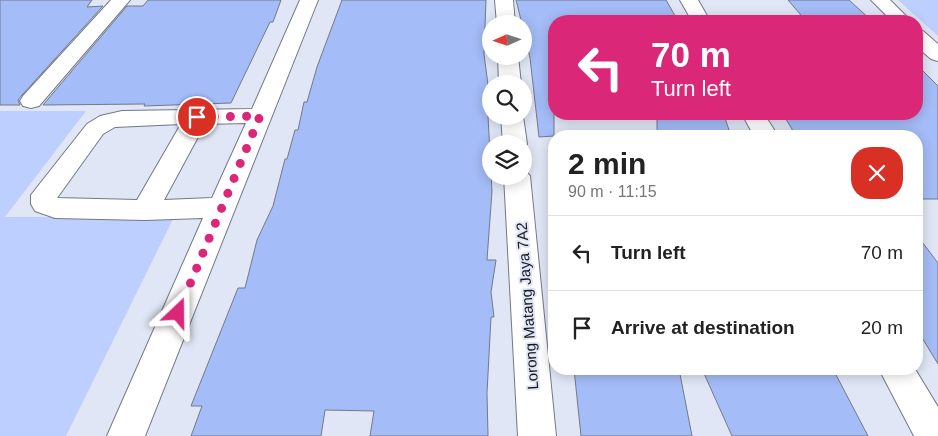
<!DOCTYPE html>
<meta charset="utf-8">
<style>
:root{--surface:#fff;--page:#f6f6f6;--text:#222;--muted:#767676;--line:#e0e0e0}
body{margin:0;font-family:Arial,sans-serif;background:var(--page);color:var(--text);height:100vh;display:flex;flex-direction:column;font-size:19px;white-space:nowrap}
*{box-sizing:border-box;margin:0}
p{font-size:16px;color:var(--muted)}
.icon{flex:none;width:28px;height:28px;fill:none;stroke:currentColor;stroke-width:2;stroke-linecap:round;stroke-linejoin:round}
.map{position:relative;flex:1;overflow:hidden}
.sheet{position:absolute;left:548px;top:130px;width:375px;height:245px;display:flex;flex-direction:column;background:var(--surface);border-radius:20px;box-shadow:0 2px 12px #0003}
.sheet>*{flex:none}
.hud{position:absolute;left:548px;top:15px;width:375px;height:105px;border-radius:20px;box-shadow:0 2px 12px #0003;background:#db2777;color:#fff;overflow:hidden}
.needle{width:32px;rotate:267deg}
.controls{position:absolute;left:482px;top:15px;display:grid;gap:10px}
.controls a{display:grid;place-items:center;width:50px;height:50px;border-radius:50%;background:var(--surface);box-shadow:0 2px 12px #0003;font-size:25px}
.pin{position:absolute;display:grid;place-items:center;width:42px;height:42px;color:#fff;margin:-21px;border:2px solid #fff;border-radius:50%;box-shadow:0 1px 5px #0007}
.me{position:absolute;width:55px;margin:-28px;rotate:23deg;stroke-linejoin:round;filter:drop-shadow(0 0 4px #0008)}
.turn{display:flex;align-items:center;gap:18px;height:105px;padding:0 20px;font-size:22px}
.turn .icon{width:65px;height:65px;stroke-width:2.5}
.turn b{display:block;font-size:35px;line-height:42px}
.round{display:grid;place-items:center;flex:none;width:52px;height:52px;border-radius:20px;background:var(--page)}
.head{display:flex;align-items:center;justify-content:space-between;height:85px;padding:0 20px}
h1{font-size:30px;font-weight:800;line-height:38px}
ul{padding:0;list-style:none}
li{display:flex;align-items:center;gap:15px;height:75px;padding:0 20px;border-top:1px solid var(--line)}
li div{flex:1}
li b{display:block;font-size:19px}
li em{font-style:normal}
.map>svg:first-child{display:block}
.green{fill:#bdcffe}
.building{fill:#a4bcf7;stroke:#747986}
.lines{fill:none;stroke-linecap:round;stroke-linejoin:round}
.minor-casing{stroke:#737885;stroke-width:2}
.minor{fill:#fff;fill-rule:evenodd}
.route{stroke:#db2777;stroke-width:9;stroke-dasharray:0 16.2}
.labels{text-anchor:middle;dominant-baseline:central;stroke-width:4;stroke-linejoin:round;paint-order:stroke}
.street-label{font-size:15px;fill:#15171c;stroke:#e0e6f5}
</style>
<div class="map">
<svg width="938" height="436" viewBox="0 0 938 436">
<rect width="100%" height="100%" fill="#e0e6f5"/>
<path class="green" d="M898 0H938V36Z
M0 111H86L5 217H174L66 436H0Z"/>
<path class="building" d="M0 0H92L87 7 103 6 22 95 18 100 20 105H0Z
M148 0H281L273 22H270L231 103 144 106 145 104 43 105 127 6H143Z
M342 0H486L484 54 488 85H491L490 116H488L492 191 487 260H496L491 292 494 317H491L487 393 488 436H370L374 411 325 410 321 436H191L202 406H191L238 288H245L257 240 273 206 285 159H287L295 130H298L304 102H307L317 67Z
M516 0H666L678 21H554V136L539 137 530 58 524 33V24H522Z
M788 0H849L872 21H806Z
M916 64 938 86V199H916V136H796L783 114H916Z
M724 115 731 136H657V116Z
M916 234 938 263V364L916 328Z
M574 369H679L692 436H581Z
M702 369H833L868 436H732Z"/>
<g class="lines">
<defs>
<path id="minor" d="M111 0H130L39 106 31 108 23 106 20 101 23 96Z
M300 0H318L145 436H107L203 218 145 220 55 218 35 211 31 204V195L87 124 100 116 122 111 252 109ZM246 123 212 198 164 200 205 124ZM181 124 137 200 57 198 103 134 115 127Z
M495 0H513L515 24H497Z
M680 0H698L710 21H692Z
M871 0H890L911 21H892Z
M916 29 923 31 938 44V61L931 59 916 46Z
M498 56H518L521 84H499Z
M742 114H764L778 136H754Z
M501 116H523L527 144 524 149V144H503Z
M524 169 530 176 556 436H518L504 176H524Z
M879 369H915L938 407V436H914Z"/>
</defs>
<use href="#minor" class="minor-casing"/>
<use href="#minor" class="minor"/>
</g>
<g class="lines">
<path class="route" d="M178 313 260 116 197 117"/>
</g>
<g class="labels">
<g class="street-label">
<text transform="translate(527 306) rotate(-94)">Lorong Matang Jaya 7A2</text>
</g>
</g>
</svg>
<div class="controls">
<a><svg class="needle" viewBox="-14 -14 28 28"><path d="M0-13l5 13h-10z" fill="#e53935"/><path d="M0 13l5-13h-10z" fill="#767676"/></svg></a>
<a><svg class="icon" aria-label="search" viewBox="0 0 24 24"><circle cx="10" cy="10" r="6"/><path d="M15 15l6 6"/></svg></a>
<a><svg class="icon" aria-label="layers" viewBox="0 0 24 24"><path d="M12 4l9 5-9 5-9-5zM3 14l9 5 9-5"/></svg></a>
</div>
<div class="pin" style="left:197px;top:117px;background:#d93025"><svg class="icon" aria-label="arrive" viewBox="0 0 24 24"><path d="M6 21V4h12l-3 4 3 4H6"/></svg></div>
<svg class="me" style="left:178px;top:313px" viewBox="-20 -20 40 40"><path d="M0-17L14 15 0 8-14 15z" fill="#db2777" stroke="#fff" stroke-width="4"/></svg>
<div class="hud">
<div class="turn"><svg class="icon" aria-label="left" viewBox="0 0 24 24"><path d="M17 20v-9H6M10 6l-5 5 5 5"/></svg><div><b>70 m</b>Turn left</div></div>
</div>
<section class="sheet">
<div class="head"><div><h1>2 min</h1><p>90 m · 11:15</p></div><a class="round" style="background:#d93025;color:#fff"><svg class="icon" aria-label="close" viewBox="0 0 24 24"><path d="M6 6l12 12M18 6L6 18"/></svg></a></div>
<ul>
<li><svg class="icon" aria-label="left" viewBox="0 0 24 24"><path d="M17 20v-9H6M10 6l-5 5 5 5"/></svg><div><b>Turn left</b></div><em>70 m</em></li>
<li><svg class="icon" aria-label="arrive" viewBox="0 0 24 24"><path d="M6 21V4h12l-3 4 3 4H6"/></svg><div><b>Arrive at destination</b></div><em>20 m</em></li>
</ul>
</section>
</div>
